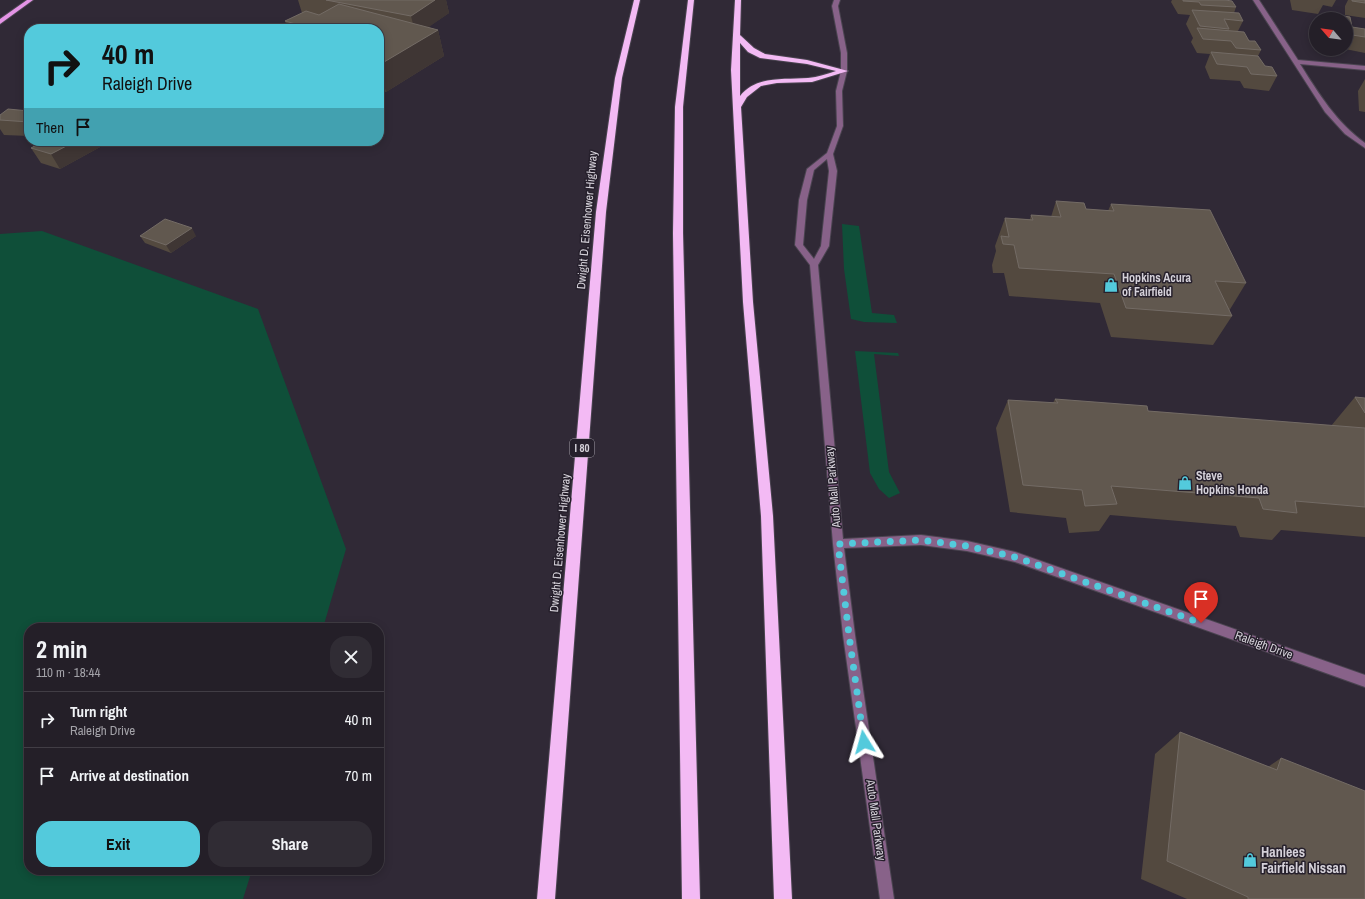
<!DOCTYPE html>
<meta charset="utf-8">
<style>
:root{--surface:#241f28;--page:#302c34;--text:#f1f3f6;--muted:#a3a2a8;--line:#413d45;--accent:#53cadc}
body{margin:0;font-family:"Archivo Narrow",sans-serif;background:var(--page);color:var(--text);height:100vh;display:flex;flex-direction:column;font-size:15px;white-space:nowrap}
*{box-sizing:border-box;margin:0}
p{font-size:13px;color:var(--muted)}
.icon{flex:none;width:22px;height:22px;fill:none;stroke:currentColor;stroke-width:2;stroke-linecap:round;stroke-linejoin:round}
.map{position:relative;flex:1;overflow:hidden}
.drawer{position:absolute;left:24px;top:623px;width:360px;height:252px;display:flex;flex-direction:column;background:var(--surface);border-radius:16px;box-shadow:0 2px 10px #0003,0 0 0 1px var(--line)}
.drawer>*{flex:none}
.top-card{position:absolute;left:24px;top:24px;width:360px;height:122px;border-radius:16px;box-shadow:0 2px 10px #0003,0 0 0 1px var(--line);background:#53cadc;color:#111;overflow:hidden}
.needle{width:26px;rotate:298deg}
.tools{position:absolute;left:1309px;top:12px;display:grid;gap:8px}
.tools a{display:grid;place-items:center;width:44px;height:44px;border-radius:50%;background:var(--surface);box-shadow:0 2px 10px #0003,0 0 0 1px var(--line);font-size:20px}
.pin{position:absolute;display:grid;place-items:center;width:34px;height:34px;color:#fff;margin:-41px -17px;border-radius:50% 50% 50% 0;rotate:-45deg;box-shadow:0 0 4px #0007}
.pin .icon{rotate:45deg}
.me{position:absolute;width:44px;margin:-22px;rotate:352deg;stroke-linejoin:round;filter:drop-shadow(0 0 3px #0008)}
.turn{display:flex;align-items:center;gap:14px;height:84px;padding:0 12px;font-size:18px}
.turn .icon{width:52px;height:52px;stroke-width:2.5}
.turn b{display:block;font-size:28px;line-height:34px}
.then{display:flex;align-items:center;height:38px;padding:0 12px;background:#0003;gap:8px;font-size:15px}
.round{display:grid;place-items:center;flex:none;width:42px;height:42px;border-radius:16px;background:var(--page)}
.headline{display:flex;align-items:center;justify-content:space-between;height:68px;padding:0 12px}
h1{font-size:24px;font-weight:700;line-height:30px}
.action{display:flex;gap:8px;margin-top:auto;padding:8px 12px}
.action a{flex:1;height:46px;border-radius:16px;background:var(--accent);color:#111;font-size:16px;font-weight:700;line-height:46px;text-align:center}
.action a+a{background:var(--page);color:var(--text)}
ul{padding:0;list-style:none}
li{display:flex;align-items:center;gap:12px;height:56px;padding:0 12px;border-top:1px solid var(--line)}
li div{flex:1}
li b{display:block;font-size:15px}
li em{font-style:normal}
.map>svg:first-child{display:block}
.green{fill:#0f4f39}
.lines{fill:none;stroke-linecap:round;stroke-linejoin:round}
.minor-casing{stroke:#4a4450;stroke-width:2}
.major-casing{stroke:#4a4450;stroke-width:2}
.highway-casing{stroke:#4a4450;stroke-width:2}
.minor{fill:#886289;fill-rule:evenodd}
.major{fill:#e494e6;fill-rule:evenodd}
.highway{fill:#f3baf4;fill-rule:evenodd}
.wall{fill:#53493f}
.shaded-wall{fill:#3f3634}
.building{fill:#61584f;stroke:#736b65}
.route{stroke:#53cadc;stroke-width:7;stroke-dasharray:0 12.6}
.labels{text-anchor:middle;dominant-baseline:central;stroke-width:3;stroke-linejoin:round;paint-order:stroke}
.shield{fill:#26202c;stroke:#a09ca5;stroke-width:1}
.shield-label{font-size:11px;font-weight:bold;fill:#d5d1d9}
.street-label{font-size:12px;fill:#d5d1d9;stroke:#26202c}
.poi-label{font-size:12px;font-weight:bold;fill:#d5d1d9;stroke:#26202c;text-anchor:start}
.near-poi-label{font-size:14px;font-weight:bold;fill:#d5d1d9;stroke:#26202c;text-anchor:start}
</style>
<div class="map">
<svg width="1365" height="899" viewBox="0 0 1365 899">
<rect width="100%" height="100%" fill="#302936"/>
<path class="green" d="M842 224 859 226 872 313 894 315 897 323 864 322 851 319 844 269Z
M42 231 258 309 346 549 323 628H29V870H252L243 899H0V234Z
M855 351 898 353 899 356 874 354 889 472 900 493 889 498 879 489 870 473Z"/>
<g class="lines">
<defs>
<path id="minor" d="M834 0H840L838 6 847 53V71L842 91 843 126 833 154 837 171 829 246 818 265 843 539 921 535 967 541 1015 552 1365 675V687L1015 562 967 551 921 545 844 548 855 635 894 899H880L843 635 833 544 810 265 795 245 799 200 807 169 827 153 837 126 836 91 841 71V53L832 6ZM827 159 829 171 821 246 814 259 803 245 807 200 814 170Z
M1253 0H1259L1298 60 1365 66V70L1300 64C1319 94 1336 122 1365 143V148L1345 134 1325 112Z"/>
<path id="major" d="M27 0H33L0 24V19Z"/>
<path id="highway" d="M634 0H640L622 78 606 212 555 899H537L596 212 615 78Z
M688 0H694L683 107V233L700 899H682L673 233 675 107Z
M735 0H741L740 35 754 48 765 54 807 60 848 71 812 82 777 83 761 86 747 97 741 107 753 302 773 516 792 899H774L761 516 743 302 731 70ZM740 43 748 52 760 58 807 64 836 71C827 74 818 77 808 78 784 80 757 75 740 96Z"/>
</defs>
<use href="#minor" class="minor-casing"/>
<use href="#major" class="major-casing"/>
<use href="#highway" class="highway-casing"/>
<use href="#minor" class="minor"/>
<use href="#major" class="major"/>
<use href="#highway" class="highway"/>
</g>
<path class="wall" d="M298 0H446L449 13 428 27 438 30 444 56 386 92 379 89V29H288L285 21 302 13Z
M1172 0H1225L1236 7 1234 13 1243 21 1238 31 1261 50 1258 56 1265 66 1277 76 1269 91 1244 88 1240 81 1210 79 1205 67 1210 54 1197 53 1191 42 1193 38 1186 24 1190 15 1178 14 1171 2Z
M1290 0H1336L1332 7 1323 5 1318 14 1292 10Z
M1348 0H1365V18L1345 15V6Z
M1324 13 1350 17 1352 27 1365 29V53L1345 49H1346V19H1321Z
M1365 79V112L1359 111 1358 91Z
M29 111V136L4 135 0 129V115Z
M102 146 60 169 41 163 31 148Z
M1056 201 1086 209 1108 211 1111 204 1246 283 1229 311 1232 316 1213 345 1111 337 1100 303 1009 296 1004 273H993L992 265 996 251 995 246 1005 218 1030 219 1031 215 1051 217Z
M140 236H196L171 253 145 243Z
M1355 397 1365 398V537L1281 530 1272 540 1240 537 1236 526 1110 515 1099 531 1069 533 1066 518 1010 512 996 428 1008 400 1053 403 1055 399 1148 411 1331 426Z
M1180 732 1268 767 1281 758 1365 899H1187L1141 879 1155 754Z"/>
<path class="shaded-wall" d="M435 0H446L449 13 416 36 411 16Z
M438 30 444 56 386 92 379 65Z
M76 141H99L102 146 60 169 51 154Z
M192 228 196 236 171 253 166 245Z"/>
<path class="building" d="M326 0H435L411 16Z
M1183 0H1225L1232 1 1236 7 1201 5 1199 2 1183 1Z
M1352 0H1365V3L1352 1Z
M339 4 438 30 379 65V29H291L299 25 285 21 306 11 319 15Z
M1192 10 1239 13 1243 21 1224 19 1229 29 1200 26Z
M1324 13 1350 17 1352 27 1365 29V37L1346 34V19H1325Z
M234 26 255 28 254 29H229Z
M1197 28 1244 32 1249 41H1255L1261 50 1236 48 1231 41 1203 39Z
M1211 52 1258 56 1265 66 1272 67 1277 76 1251 74 1247 67 1217 64Z
M8 109 29 111V122L0 120V115Z
M44 141H76L51 154 31 148Z
M1056 201 1084 203 1086 209 1114 211 1111 204 1210 210 1246 283 1215 281 1232 316 1126 308 1114 274 1019 268 1014 245 1003 244 1001 236 1009 237 1005 218 1033 220 1031 215 1061 217Z
M165 219 192 228 166 245 140 236Z
M1355 397 1365 398V413Z
M1055 399 1147 406 1148 411 1365 428V507L1295 501 1297 513 1263 509 1259 498 1111 486 1117 504 1085 506 1082 490 1023 485 1008 400 1058 403Z
M1180 732 1277 770 1281 758 1365 791V899H1248V897L1167 861Z"/>
<g class="lines">
<path class="route" d="M864 742 849 635 838 544 921 540 967 546 1015 557 1201 623"/>
</g>
<defs>
<symbol id="shop-bare" viewBox="-9 -9 18 18"><path d="M-5-2.5h2.3a2.7 3.5 0 0 1 5.4 0H5L5.5 6h-11ZM-1.5-2.5h3a1.5 2.3 0 0 0-3 0Z" fill="#53cadc" stroke="#26202c" stroke-width="2.5" paint-order="stroke"/></symbol>
</defs>
<g fill-rule="evenodd">
<use href="#shop-bare" x="1101" y="275" width="20" height="20"/>
<use href="#shop-bare" x="1175" y="473" width="20" height="20"/>
<use href="#shop-bare" x="1240" y="850" width="20" height="20"/>
</g>
<g class="labels">
<rect class="shield" x="570" y="439" width="24" height="18" rx="3"/>
<g class="shield-label">
<text x="582" y="448">I 80</text>
</g>
<g class="street-label">
<text transform="translate(587 220) rotate(-85)">Dwight D. Eisenhower Highway</text>
<text transform="translate(833 487) rotate(-95)">Auto Mall Parkway</text>
<text transform="translate(560 543) rotate(-85)">Dwight D. Eisenhower Highway</text>
<text transform="translate(1264 645) rotate(20)">Raleigh Drive</text>
<text transform="translate(876 820) rotate(82)">Auto Mall Parkway</text>
</g>
<g class="poi-label">
<text x="1122" y="278">Hopkins Acura<tspan x="1122" dy="14">of Fairfield</tspan></text>
<text x="1196" y="476">Steve<tspan x="1196" dy="14">Hopkins Honda</tspan></text>
</g>
<g class="near-poi-label">
<text x="1261" y="852">Hanlees<tspan x="1261" dy="16">Fairfield Nissan</tspan></text>
</g>
</g>
</svg>
<div class="tools">
<a><svg class="needle" viewBox="-14 -14 28 28"><path d="M0-13l5 13h-10z" fill="#e53935"/><path d="M0 13l5-13h-10z" fill="#a3a2a8"/></svg></a>
</div>
<div class="pin" style="left:1201px;top:623px;background:#d93025"><svg class="icon" aria-label="arrive" viewBox="0 0 24 24"><path d="M6 21V4h12l-3 4 3 4H6"/></svg></div>
<svg class="me" style="left:864px;top:742px" viewBox="-20 -20 40 40"><path d="M0-17L14 15 0 8-14 15z" fill="#53cadc" stroke="#fff" stroke-width="4"/></svg>
<div class="top-card">
<div class="turn"><svg class="icon" aria-label="right" viewBox="0 0 24 24"><path d="M7 20v-9h11M14 6l5 5-5 5"/></svg><div><b>40 m</b>Raleigh Drive</div></div>
<div class="then">Then<svg class="icon" aria-label="arrive" viewBox="0 0 24 24"><path d="M6 21V4h12l-3 4 3 4H6"/></svg></div>
</div>
<section class="drawer">
<div class="headline"><div><h1>2 min</h1><p>110 m · 18:44</p></div><a class="round"><svg class="icon" aria-label="close" viewBox="0 0 24 24"><path d="M6 6l12 12M18 6L6 18"/></svg></a></div>
<ul>
<li><svg class="icon" aria-label="right" viewBox="0 0 24 24"><path d="M7 20v-9h11M14 6l5 5-5 5"/></svg><div><b>Turn right</b><p>Raleigh Drive</p></div><em>40 m</em></li>
<li><svg class="icon" aria-label="arrive" viewBox="0 0 24 24"><path d="M6 21V4h12l-3 4 3 4H6"/></svg><div><b>Arrive at destination</b></div><em>70 m</em></li>
</ul>
<div class="action"><a>Exit</a><a>Share</a></div>
</section>
</div>
